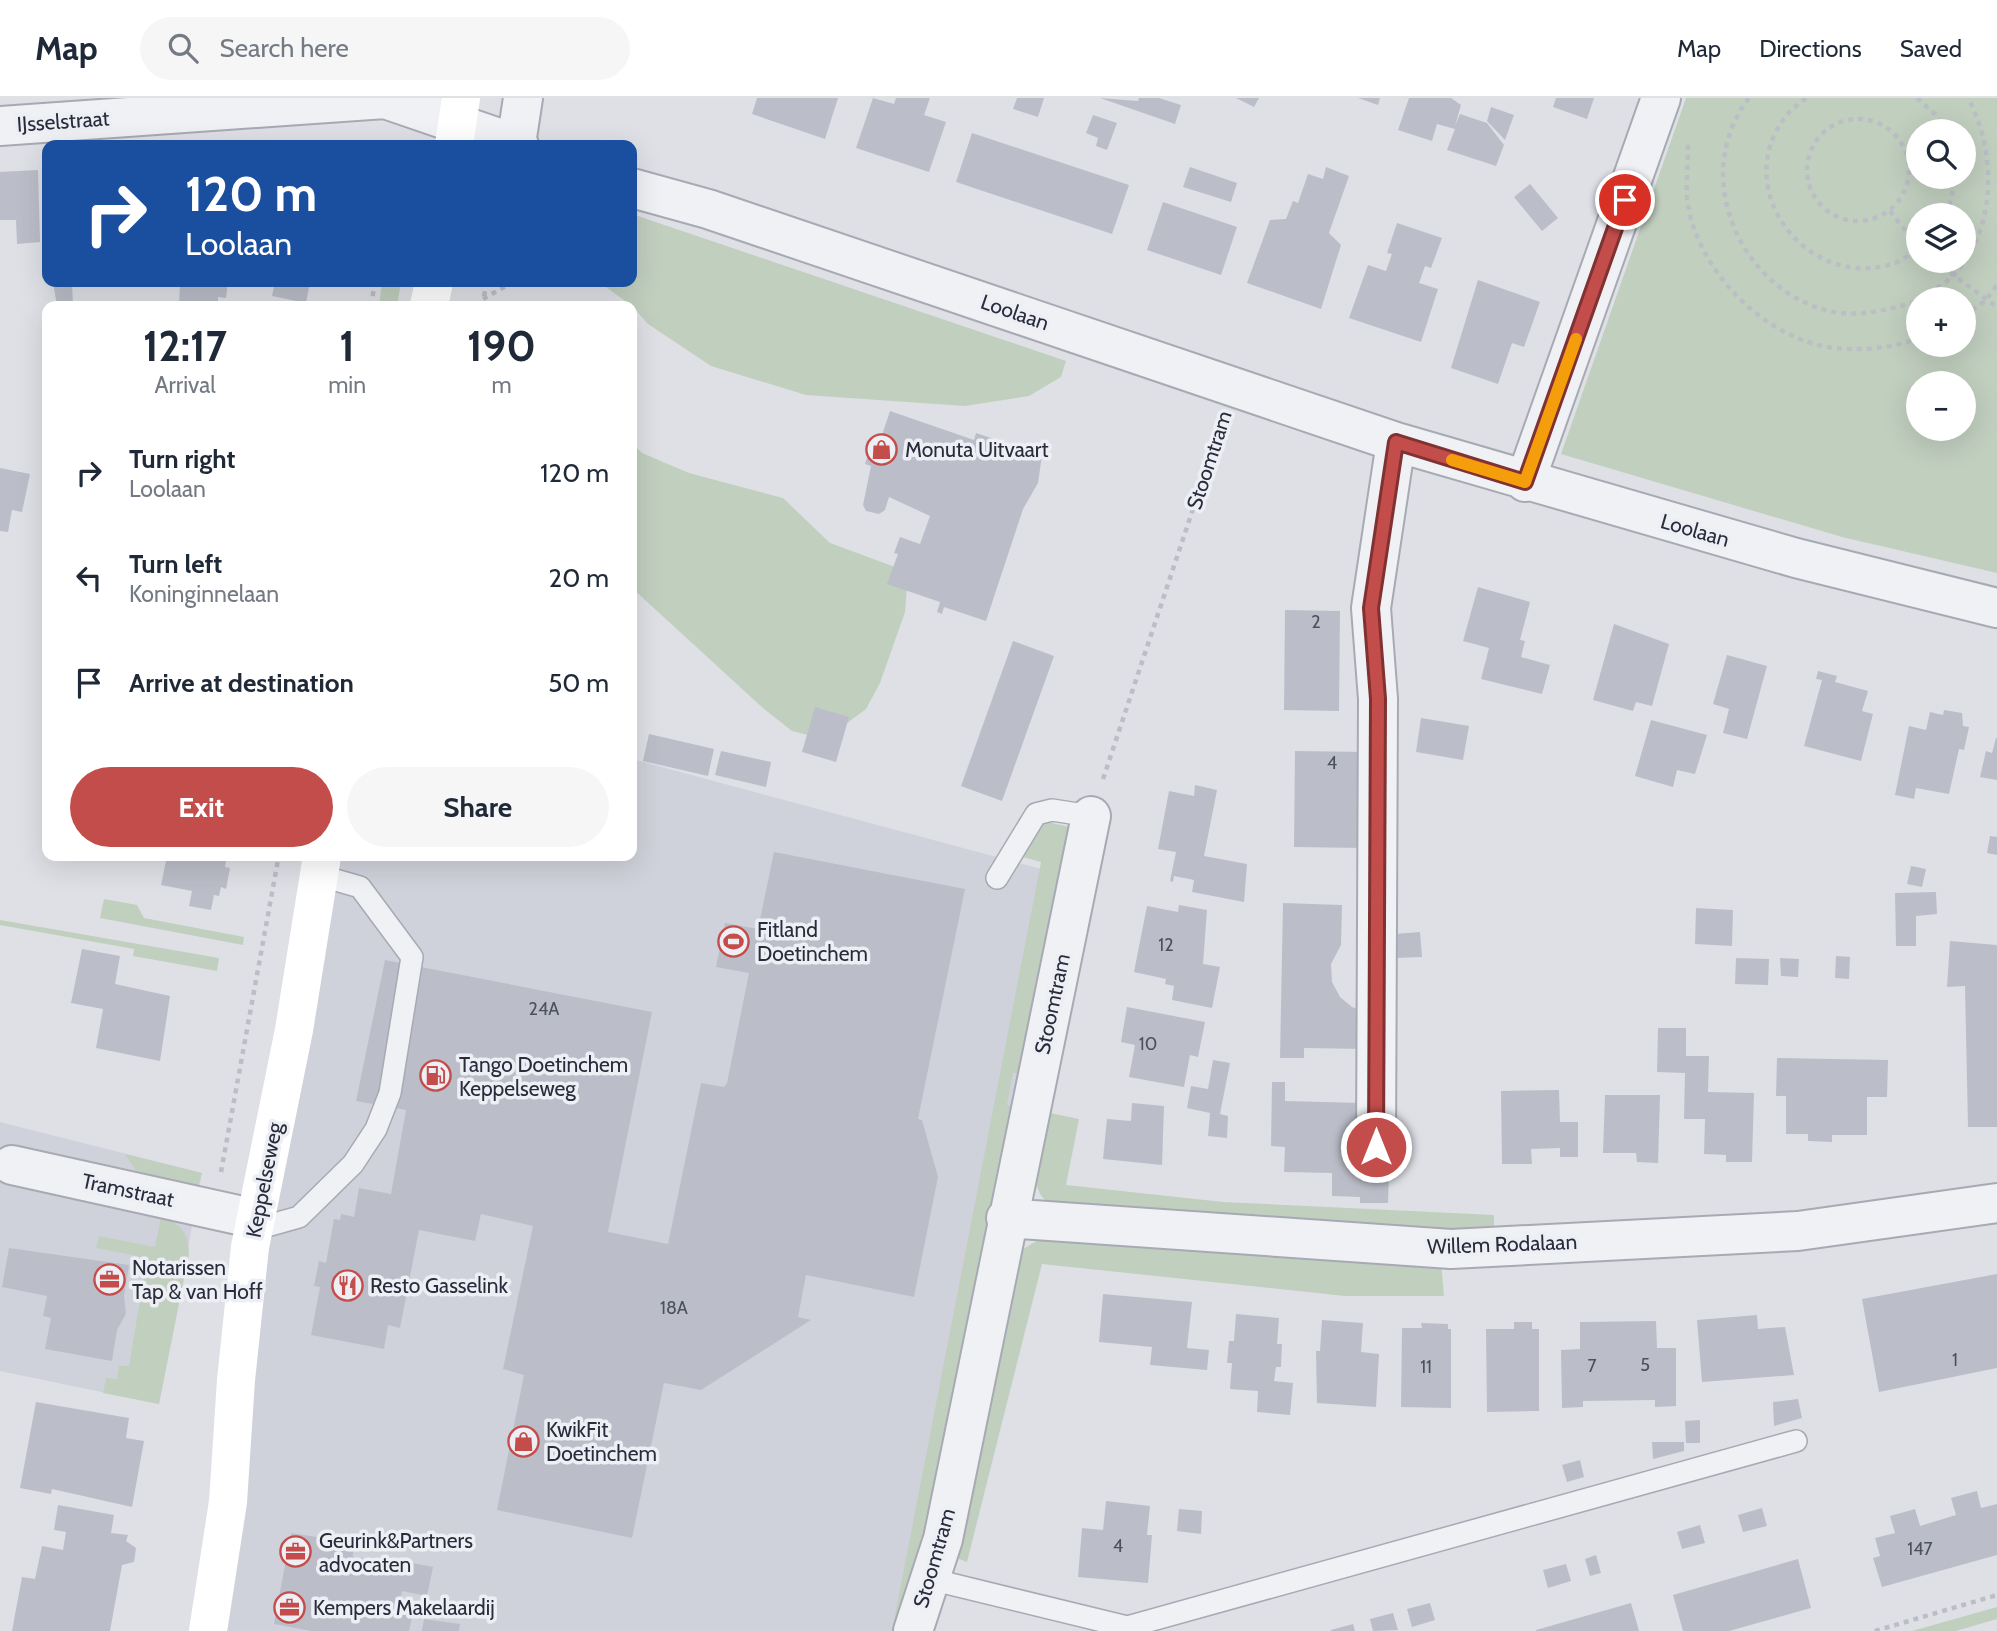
<!DOCTYPE html>
<meta charset="utf-8">
<style>
:root{--surface:#fff;--page:#f6f6f7;--text:#1f2937;--muted:#747a83;--line:#e0e1e3;--accent:#c34d4b}
body{margin:0;font-family:Cabin,sans-serif;background:var(--page);color:var(--text);height:100vh;display:flex;flex-direction:column;font-size:26px;white-space:nowrap}
*{box-sizing:border-box;margin:0}
p{font-size:23px;color:var(--muted)}
.icon{flex:none;width:38px;height:38px;fill:none;stroke:currentColor;stroke-width:2;stroke-linecap:round;stroke-linejoin:round}
.map{position:relative;flex:1;overflow:hidden}
.side{position:absolute;left:42px;top:203px;width:595px;height:560px;display:flex;flex-direction:column;background:var(--surface);border-radius:14px;box-shadow:0 7px 28px #0002}
.side>*{flex:none}
.top-card{position:absolute;left:42px;top:42px;width:595px;height:147px;border-radius:14px;box-shadow:0 7px 28px #0002;background:#1a4fa0;color:#fff;overflow:hidden}
.fabs{position:absolute;left:1906px;top:21px;display:grid;gap:14px}
.fabs a{display:grid;place-items:center;width:70px;height:70px;border-radius:50%;background:var(--surface);box-shadow:0 7px 28px #0002;font-size:35px}
.pin{position:absolute;display:grid;place-items:center;width:60px;height:60px;color:#fff;margin:-30px;border:4px solid #fff;border-radius:50%;box-shadow:0 2px 7px #0007}
.me{position:absolute;width:77px;margin:-38px;rotate:0deg;stroke-linejoin:round;filter:drop-shadow(0 0 5px #0008)}
.turn{display:flex;align-items:center;gap:24px;height:147px;padding:0 28px;font-size:32px}
.turn .icon{width:91px;height:91px;stroke-width:2.5}
.turn b{display:block;font-size:49px;line-height:60px}
.eta{display:flex;justify-content:space-evenly;align-items:center;height:119px;text-align:center}
.eta b{font-size:42px;font-weight:700;line-height:49px}
.action{display:flex;gap:14px;margin-top:auto;padding:14px 28px}
.action a{flex:1;height:80px;border-radius:42px;background:var(--accent);color:#fff;font-size:28px;font-weight:700;line-height:80px;text-align:center}
.action a+a{background:var(--page);color:var(--text)}
ul{padding:0;list-style:none}
li{display:flex;align-items:center;gap:21px;height:105px;padding:0 28px}
li div{flex:1}
li b{display:block;font-size:26px}
li em{font-style:normal}
header{display:flex;align-items:center;gap:42px;box-sizing:border-box;height:98px;padding:0 35px;background:var(--surface);border-bottom:2px solid var(--line)}
header strong{font-size:33px}
nav{display:flex;gap:38px;margin-inline-start:auto;font-size:24px}
.search{width:490px;height:63px;background:var(--page);display:flex;align-items:center;gap:18px;box-sizing:border-box;padding:0 24px;border-radius:38px;color:var(--muted);font-size:26px}
.map>svg:first-child{display:block}
.built{fill:#d0d2db}
.green{fill:#c1cfbf;fill-rule:evenodd}
.building{fill:#bbbec8}
.lines{fill:none;stroke-linecap:round;stroke-linejoin:round}
.lane-casing{stroke:#a7aab3;stroke-width:24}
.street-casing{stroke:#a7aab3;stroke-width:42}
.path{stroke:#bcbec5;stroke-width:4.5;stroke-dasharray:5 5;stroke-linecap:butt}
.lane{stroke:#f0f1f5;stroke-width:21}
.street{stroke:#f0f1f5;stroke-width:38}
.secondary{stroke:#fff;stroke-width:38}
.route-casing{stroke:#7f3231;stroke-width:18}
.route{stroke:#c34d4b;stroke-width:12}
.slow{stroke:#f59e0b;stroke-width:12}
.labels{text-anchor:middle;dominant-baseline:central;stroke-width:7;stroke-linejoin:round;paint-order:stroke}
.number-label{font-size:18px;fill:#4d505f}
.street-label{font-size:21px;fill:#282c3c;stroke:#edeff4}
.poi-label{font-size:21px;fill:#282c3c;stroke:#edeff4;text-anchor:start}
</style>
<header>
<strong>Map</strong>
<div class="search"><svg class="icon" aria-label="search" viewBox="0 0 24 24"><circle cx="10" cy="10" r="6"/><path d="M15 15l6 6"/></svg>Search here</div>
<nav><a>Map</a><a>Directions</a><a>Saved</a></nav>
</header>
<div class="map">
<svg width="1997" height="1533" viewBox="0 0 1997 1533">
<rect width="100%" height="100%" fill="#dee0e6"/>
<path class="built" d="M632 661 1075 780 908 1533H201L314 758H632Z
M0 1024 202 1075 159 1306 0 1273Z"/>
<path class="green" d="M1686 0H1997V475L1842 439 1561 356ZM1918 33H1964V79H1918ZM1918 117H1964V163H1918ZM1918 201H1964V247H1918ZM1918 285H1964V331H1918Z
M632 116 1066 263 1061 279 1029 298 965 308 806 297 711 268 648 226 632 208 599 184H632Z
M382 184H401L397 208H379Z
M632 345 642 355 689 375 783 400 830 445 895 469 907 489 905 514 880 585 866 611 831 637H808L792 633 764 611 632 490Z
M1047 724 1070 729 1073 736 1061 770 1022 976 1013 975 1007 1007 1016 1009 990 1143H983L943 1352 902 1533H892L1041 764 1023 759 1039 728Z
M104 801 137 807 144 820 244 839 243 847 100 820Z
M0 822 219 860 217 873 133 858 134 851 0 827Z
M1050 1015 1079 1021 1066 1087 1223 1104 1494 1117V1131L1446 1132 1051 1107C1022 1088 1040 1046 1046 1018Z
M125 1056 202 1075 198 1088 193 1094 146 1088Z
M161 1119C181 1125 189 1136 189 1156L159 1306 103 1295 106 1280 117 1281 119 1268H129L147 1160 96 1150 99 1138 155 1149Z
M1043 1139 1441 1163 1444 1198H1345L1042 1166 967 1464 951 1458 1020 1153Z
M1997 1509V1521L1956 1533H1912Z"/>
<path class="building" d="M757 0H838L825 41 752 16Z
M873 0 894 6 896 0H930L924 17 946 24 929 74 856 50Z
M1017 0H1044L1038 19 1013 11Z
M1100 0 1138 3 1139 0H1159L1181 7 1175 26Z
M1236 0H1259L1254 9Z
M1358 0H1380L1378 7Z
M1409 0H1451L1461 7 1455 28 1460 16 1487 25 1504 47 1496 68 1447 52 1455 31 1437 26 1432 43 1398 32Z
M1556 0H1594L1587 21 1553 9Z
M1491 9 1514 17 1505 42 1487 23Z
M1093 17 1117 25 1107 52 1096 48 1098 40 1086 35Z
M972 35 1129 87 1112 136 956 84Z
M1190 69 1237 85 1231 104 1183 89Z
M1326 69 1349 78 1329 135 1341 147 1321 211 1247 185 1270 122 1286 121 1293 103 1298 105 1308 76 1323 81Z
M38 72 40 144 17 146 16 122H0V74Z
M1530 86 1558 120 1542 133 1514 99Z
M1163 104 1237 129 1221 177 1147 152Z
M1397 125 1442 140 1431 170 1425 168 1419 185 1438 191 1421 244 1349 220 1368 167 1386 173 1392 156 1387 155Z
M1478 182 1540 204 1524 249 1512 245 1498 286 1451 270Z
M53 184H72L73 208H57Z
M180 184H228L226 200 218 199V208H179Z
M275 184H310L306 205 272 198Z
M890 313 974 342 976 335 1042 357 1038 385 1023 411 986 523 944 509 942 516 937 514 940 504 887 486 898 456 894 455 900 439 920 446 930 418 889 399 885 412 879 416 866 413 863 407 871 368 865 366 873 341 880 343Z
M0 370 30 376 22 414 12 412 8 434 0 433Z
M1478 489 1530 504 1520 542 1525 543 1521 559 1550 567 1542 596 1481 581 1489 550 1463 543Z
M1285 512 1340 513 1339 613 1284 612Z
M1614 526 1669 546 1652 608 1636 604 1633 613 1593 602Z
M1013 543 1054 558 1002 703 961 688Z
M1727 557 1767 568 1747 641 1723 635 1729 611 1713 606Z
M1818 573 1837 578 1835 584 1868 593 1862 613 1873 616 1861 663 1804 648 1822 582 1816 581Z
M815 609 849 619 836 664 802 654Z
M1944 612 1962 615 1963 628 1969 629 1964 652 1959 651 1949 696 1916 690 1914 701 1895 697 1909 628 1926 632 1930 614 1943 617Z
M1421 620 1469 628 1463 662 1416 654Z
M1651 622 1707 637 1695 676 1677 672 1673 689 1635 678Z
M649 636 714 651 708 678 643 663Z
M1996 640H1997V682L1980 679 1986 653 1992 655Z
M721 653 771 664 766 689 715 677Z
M1295 653 1366 654 1365 750 1294 749Z
M1195 687 1217 692 1204 758 1247 766 1244 804 1192 794 1194 782 1174 778 1173 784 1170 783 1176 754 1158 751 1169 693 1194 698Z
M1990 738 1997 739V757L1987 755Z
M774 754 965 791 918 1021 922 1022 938 1079 914 1199 806 1177 798 1219 811 1222 701 1292 664 1285 632 1440 497 1412 524 1277 503 1271 533 1128 481 1116 475 1143 419 1132 400 1230 388 1227 384 1251 311 1237 320 1189 314 1188 319 1163 326 1165 334 1121 340 1122 341 1116 354 1119 359 1090 391 1096 406 1012 356 1003 385 862 652 914 608 1134 668 1146 701 985 724 989 727 985 749 875 716 869 725 825 758 831Z
M167 758H208L226 763 225 769 230 770 226 791 221 789 219 798 214 797 211 812 189 808 192 793 161 787Z
M1911 768 1926 771 1922 789 1907 786Z
M1936 794 1937 816 1916 818V848H1896L1895 795Z
M1283 805 1342 807 1341 847 1331 866 1332 884 1340 899 1352 909 1364 913V951L1304 950V960H1280Z
M1179 807 1207 812 1203 866 1220 869 1212 910 1172 902 1174 888 1165 886 1166 881 1134 874 1147 808 1178 814Z
M1696 810 1733 812 1732 848 1695 846Z
M1420 834 1422 859 1395 860 1394 836Z
M1950 843 1997 847V1029H1968L1965 888 1947 889Z
M82 851 120 858 115 886 170 898 160 963 96 950 103 911 71 905Z
M1836 858 1850 859 1849 881 1835 880Z
M1736 860 1769 861 1768 887 1735 886Z
M1780 860 1799 861 1798 879 1781 878Z
M1127 909 1205 924 1198 959 1190 957 1184 989 1129 979 1135 947 1121 944Z
M1658 930H1686V958H1709L1708 994 1754 995 1752 1064H1726V1057L1704 1056 1705 1021H1684L1685 975 1657 974Z
M1777 960 1888 962 1887 999H1867V1037H1832V1044L1808 1043V1036H1786V998H1776Z
M1213 962 1230 965 1220 1016 1228 1018 1227 1040 1208 1038 1210 1015 1187 1010 1191 988 1208 991Z
M1272 984H1285V1003L1362 1005 1361 1076H1389L1388 1105H1360V1099L1332 1098V1075L1284 1074 1285 1049 1271 1048Z
M1559 992 1560 1024H1578V1059H1560V1050L1531 1051 1532 1066H1502L1501 993Z
M1605 997H1660L1658 1065 1637 1064 1636 1055H1603Z
M1132 1005 1164 1008 1162 1067 1103 1061 1107 1021 1131 1023Z
M9 1150 129 1167 124 1198 126 1216 117 1232 112 1263 45 1251 51 1220 43 1218 47 1198 2 1189Z
M1997 1176V1270L1879 1294 1862 1201Z
M1103 1196 1192 1204 1187 1250 1209 1252 1207 1272 1150 1267 1152 1249 1099 1244Z
M1236 1216 1279 1220 1277 1246H1282L1281 1269H1276L1274 1283 1293 1285 1290 1317 1257 1314 1258 1293 1230 1291 1232 1265H1227L1229 1243H1234Z
M1757 1217 1758 1231 1785 1229 1794 1277 1702 1284 1697 1222Z
M1322 1222 1363 1225 1361 1254 1379 1256 1376 1309 1317 1305 1316 1253H1320Z
M1656 1223 1657 1250H1676V1308L1655 1309V1302L1583 1303V1309L1562 1310 1561 1252 1580 1251V1224Z
M1514 1224H1532V1231H1539V1313L1487 1314 1486 1231H1514Z
M1421 1225 1448 1226V1231H1451V1310L1401 1309 1402 1230H1422Z
M1798 1301 1802 1320 1774 1328 1773 1304Z
M36 1304 129 1320 126 1340 144 1343 132 1409 52 1391 51 1396 20 1390Z
M1700 1322V1345H1686L1685 1323Z
M1652 1344H1684V1353L1653 1361Z
M1580 1362 1584 1379 1567 1384 1562 1367Z
M1977 1393 1981 1410 1997 1406V1457L1882 1489 1873 1460 1880 1458 1875 1440 1895 1435 1890 1418 1915 1411 1920 1428 1956 1417 1951 1400Z
M1106 1403 1150 1408 1147 1437H1152L1148 1485 1078 1479 1082 1430 1103 1432Z
M58 1407 114 1417 111 1435 128 1437 126 1443 136 1450 134 1464 122 1467 110 1533H12L22 1479 35 1481 42 1448 63 1452 66 1434 54 1432Z
M1762 1410 1767 1428 1743 1434 1738 1417Z
M1179 1411 1202 1413 1201 1436 1177 1433Z
M1700 1427 1705 1445 1682 1451 1677 1434Z
M291 1435 355 1445 352 1463 359 1464 360 1460 375 1463 374 1467 411 1473 412 1465 433 1469 427 1498 402 1493 399 1508 414 1510 409 1533H311L274 1526Z
M1596 1457 1601 1475 1590 1478 1585 1461Z
M1798 1461 1811 1510 1729 1533H1683L1673 1497Z
M1566 1466 1571 1483 1548 1490 1543 1472Z
M1430 1505 1435 1522 1412 1529 1407 1511Z
M1631 1505 1639 1533H1536V1532Z
M1393 1515 1398 1532 1373 1533 1370 1521Z
M424 1521 460 1526 459 1533H422Z
M1353 1526 1355 1533H1331V1532Z"/>
<g class="lines">
<defs>
<path id="lane" d="M997 780 1036 716 1052 712 1091 718
M253 1132 299 1119 353 1066 376 1031 390 995 412 859 360 789 318 777
M930 1481 1127 1529 1796 1343"/>
<path id="street" d="M0 28 385 1 519 47
M516 46 523 0
M632 90 708 111 1396 344 1796 460 1997 510
M1525 384 1661 0
M1376 1049 1378 601 1371 510 1396 344
M12 1067 256 1121
M1006 1120 1451 1151 1798 1133 1997 1105
M913 1533 943 1441 1091 718"/>
</defs>
<use href="#lane" class="lane-casing"/>
<use href="#street" class="street-casing"/>
<path class="path" d="M1749 0C1689 77 1740 195 1834 214 1863 219 1891 211 1918 203
M1806 0C1799 6 1791 11 1786 18 1728 92 1809 195 1895 165 1903 162 1911 155 1918 151
M1917 0 1938 19 1945 33
M1807 72a51 51 0 1 1 102 0a51 51 0 1 1-102 0Z
M1688 47C1688 64 1686 83 1687 100 1694 169 1764 242 1834 250 1863 253 1890 250 1918 241
M1890 113 1918 149
M1947 117 1956 79
M1934 163 1997 209
M483 201 513 184
M1920 201C1930 194 1942 188 1952 179 1997 134 1997 53 1968 0
M371 208 375 184
M482 208 487 184
M1964 218 1985 203 1997 187
M1103 681 1222 324
M221 1074 278 762
M1875 1533 1997 1497"/>
<use href="#lane" class="lane"/>
<use href="#street" class="street"/>
<path class="secondary" d="M454 47 461 0
M429 208 434 184
M208 1533 228 1404 236 1282 250 1149 294 932 322 758"/>
</g>
<g class="lines">
<defs>
<path id="route" d="M1376 1049 1378 601 1371 510 1396 344 1525 384 1625 102"/>
</defs>
<use href="#route" class="route-casing"/>
<use href="#route" class="route"/>
<path class="slow" d="M1452 362 1525 384 1576 241"/>
</g>
<defs>
<symbol id="shop-ring" viewBox="-11 -11 22 22"><circle r="9.5" fill="#edeff4" stroke="#c34d4b" stroke-width="1.5"/><path d="M-5-2.5h2.3a2.7 3.5 0 0 1 5.4 0H5L5.5 6h-11ZM-1.5-2.5h3a1.5 2.3 0 0 0-3 0Z" fill="#c34d4b"/></symbol>
<symbol id="stadium-ring" viewBox="-11 -11 22 22"><circle r="9.5" fill="#edeff4" stroke="#c34d4b" stroke-width="1.5"/><path d="M0-5a6.5 5 0 1 0 0 10a6.5 5 0 1 0 0-10ZM-3.5-1.8h7v3.6h-7Z" fill="#c34d4b"/></symbol>
<symbol id="fuel-ring" viewBox="-11 -11 22 22"><circle r="9.5" fill="#edeff4" stroke="#c34d4b" stroke-width="1.5"/><path d="M-5.5-6h7V0h2V4h1.3V-2.5L3-4.5l.8-.8L6-3V5H2.5V1h-1V6h-7ZM-4.2-4.7v3.2H.2V-4.7Z" fill="#c34d4b"/></symbol>
<symbol id="office-ring" viewBox="-11 -11 22 22"><circle r="9.5" fill="#edeff4" stroke="#c34d4b" stroke-width="1.5"/><path d="M-6-3h4V-5.5h4V-3h4V5H-6ZM-1-4.5V-3h2v-1.5ZM-6 0V1H6V0Z" fill="#c34d4b"/></symbol>
<symbol id="restaurant-ring" viewBox="-11 -11 22 22"><circle r="9.5" fill="#edeff4" stroke="#c34d4b" stroke-width="1.5"/><path d="M-5-6h1v4h1v-4h1v4h1v-4h1v5L-1.5 .5V6h-2V.5L-5-1ZM5-6V6H3V1.5H1.5Q1.5-4 5-6Z" fill="#c34d4b"/></symbol>
</defs>
<g fill-rule="evenodd">
<use href="#shop-ring" x="864" y="334" width="35" height="35"/>
<use href="#stadium-ring" x="716" y="826" width="35" height="35"/>
<use href="#fuel-ring" x="418" y="960" width="35" height="35"/>
<use href="#office-ring" x="92" y="1164" width="35" height="35"/>
<use href="#restaurant-ring" x="330" y="1170" width="35" height="35"/>
<use href="#shop-ring" x="506" y="1326" width="35" height="35"/>
<use href="#office-ring" x="278" y="1436" width="35" height="35"/>
<use href="#office-ring" x="272" y="1492" width="35" height="35"/>
</g>
<g class="labels">
<g class="number-label">
<text x="1316" y="524">2</text>
<text x="1332" y="665">4</text>
<text x="1166" y="847">12</text>
<text x="544" y="911">24A</text>
<text x="1148" y="946">10</text>
<text x="674" y="1210">18A</text>
<text x="1955" y="1262">1</text>
<text x="1645" y="1267">5</text>
<text x="1592" y="1268">7</text>
<text x="1426" y="1269">11</text>
<text x="1118" y="1448">4</text>
<text x="1920" y="1451">147</text>
</g>
<g class="street-label">
<text transform="translate(63 23) rotate(-4)">IJsselstraat</text>
<text transform="translate(1015 214) rotate(19)">Loolaan</text>
<text transform="translate(1209 362) rotate(-72)">Stoomtram</text>
<text transform="translate(1695 432) rotate(16)">Loolaan</text>
<text transform="translate(1052 906) rotate(-78)">Stoomtram</text>
<text transform="translate(264 1082) rotate(-79)">Keppelseweg</text>
<text transform="translate(128 1092) rotate(12)">Tramstraat</text>
<text transform="translate(1502 1146) rotate(-2)">Willem Rodalaan</text>
<text transform="translate(934 1460) rotate(-74)">Stoomtram</text>
</g>
<g class="poi-label">
<text x="905" y="351">Monuta Uitvaart</text>
<text x="757" y="831">Fitland<tspan x="757" dy="24">Doetinchem</tspan></text>
<text x="459" y="966">Tango Doetinchem<tspan x="459" dy="24">Keppelseweg</tspan></text>
<text x="132" y="1169">Notarissen<tspan x="132" dy="24">Tap &amp; van Hoff</tspan></text>
<text x="370" y="1187">Resto Gasselink</text>
<text x="546" y="1331">KwikFit<tspan x="546" dy="24">Doetinchem</tspan></text>
<text x="319" y="1442">Geurink&amp;Partners<tspan x="319" dy="24">advocaten</tspan></text>
<text x="313" y="1509">Kempers Makelaardij</text>
</g>
</g>
</svg>
<div class="fabs">
<a><svg class="icon" aria-label="search" viewBox="0 0 24 24"><circle cx="10" cy="10" r="6"/><path d="M15 15l6 6"/></svg></a>
<a><svg class="icon" aria-label="layers" viewBox="0 0 24 24"><path d="M12 4l9 5-9 5-9-5zM3 14l9 5 9-5"/></svg></a>
<a>+</a>
<a>−</a>
</div>
<div class="pin" style="left:1625px;top:102px;background:#d93025"><svg class="icon" aria-label="arrive" viewBox="0 0 24 24"><path d="M6 21V4h12l-3 4 3 4H6"/></svg></div>
<svg class="me" style="left:1376px;top:1049px" viewBox="-20 -20 40 40"><circle r="17" fill="#c34d4b" stroke="#fff" stroke-width="3"/><path d="M0-11L8 9 0 5-8 9z" fill="#fff"/></svg>
<div class="top-card">
<div class="turn"><svg class="icon" aria-label="right" viewBox="0 0 24 24"><path d="M7 20v-9h11M14 6l5 5-5 5"/></svg><div><b>120 m</b>Loolaan</div></div>
</div>
<section class="side">
<div class="eta">
<div><b>12:17</b><p>Arrival</p></div>
<div><b>1</b><p>min</p></div>
<div><b>190</b><p>m</p></div>
</div>
<ul>
<li><svg class="icon" aria-label="right" viewBox="0 0 24 24"><path d="M7 20v-9h11M14 6l5 5-5 5"/></svg><div><b>Turn right</b><p>Loolaan</p></div><em>120 m</em></li>
<li><svg class="icon" aria-label="left" viewBox="0 0 24 24"><path d="M17 20v-9H6M10 6l-5 5 5 5"/></svg><div><b>Turn left</b><p>Koninginnelaan</p></div><em>20 m</em></li>
<li><svg class="icon" aria-label="arrive" viewBox="0 0 24 24"><path d="M6 21V4h12l-3 4 3 4H6"/></svg><div><b>Arrive at destination</b></div><em>50 m</em></li>
</ul>
<div class="action"><a>Exit</a><a>Share</a></div>
</section>
</div>
